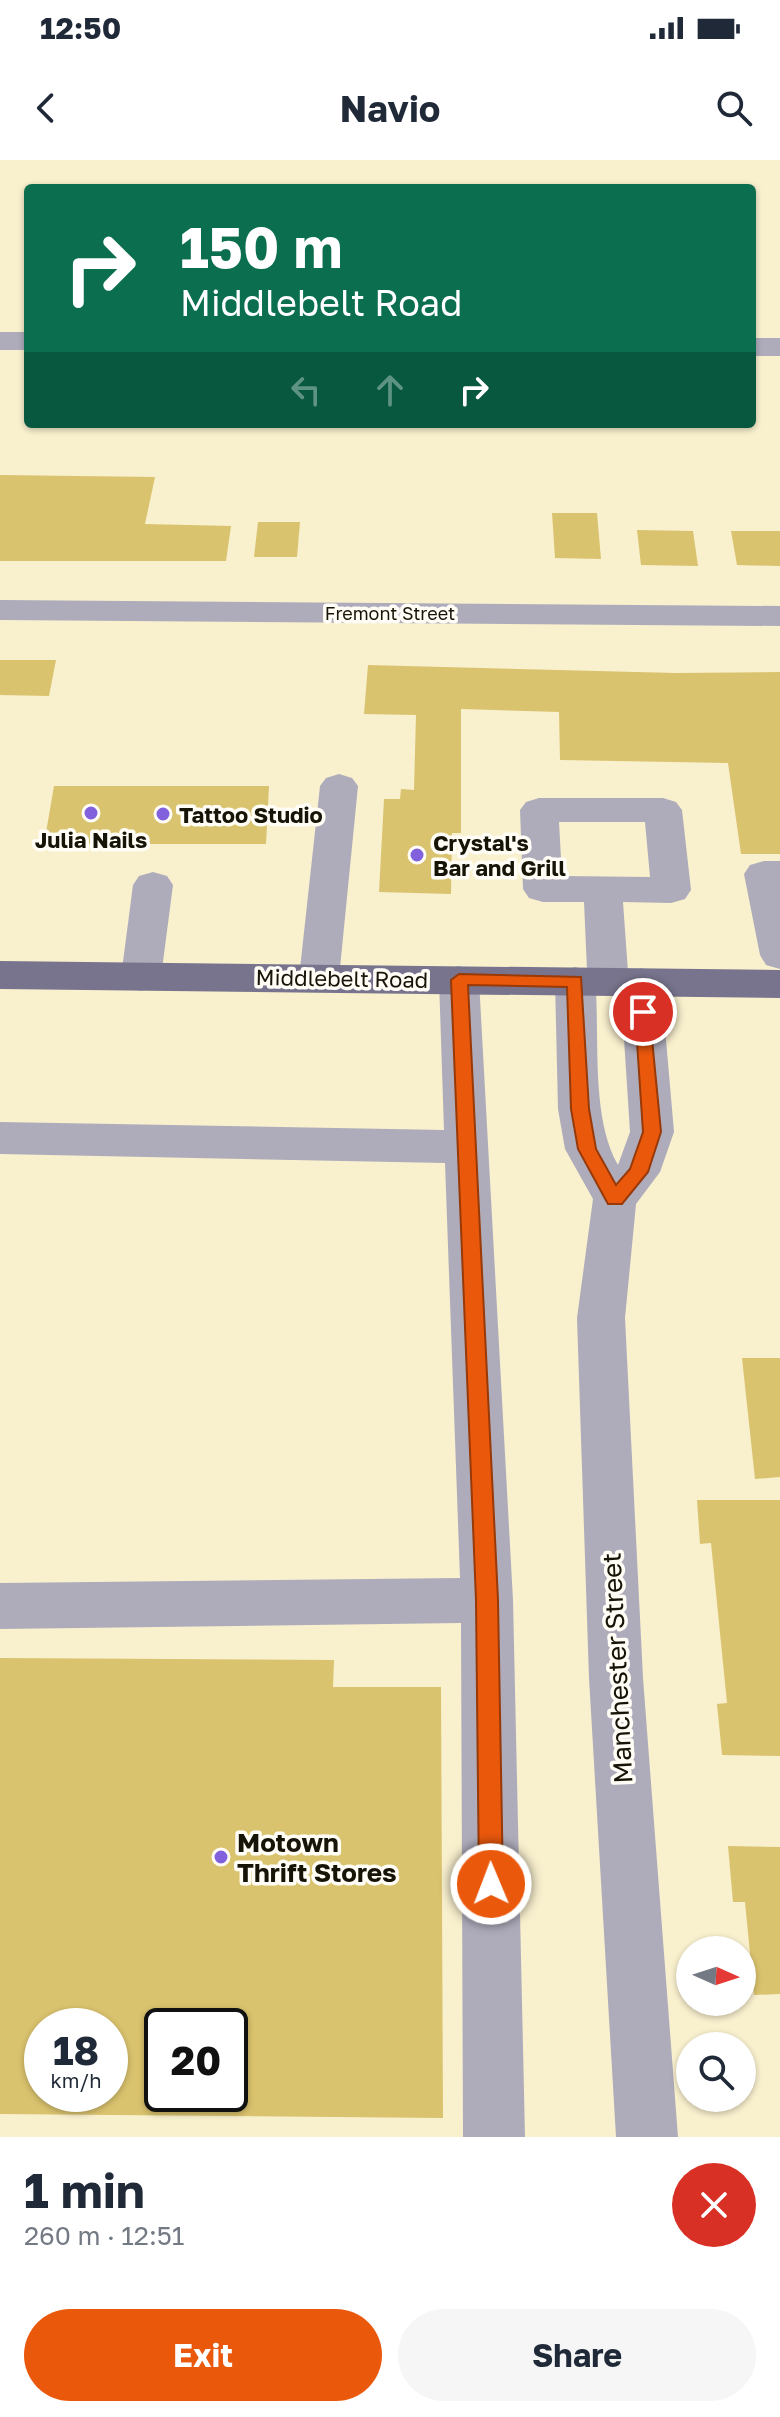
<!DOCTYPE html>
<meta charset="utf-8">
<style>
:root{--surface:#fff;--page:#f6f6f7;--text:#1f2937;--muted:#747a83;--accent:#ea580c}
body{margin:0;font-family:"Golos Text",sans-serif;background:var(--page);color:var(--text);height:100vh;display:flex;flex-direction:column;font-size:30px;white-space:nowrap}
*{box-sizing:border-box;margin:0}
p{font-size:26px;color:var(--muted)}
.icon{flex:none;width:44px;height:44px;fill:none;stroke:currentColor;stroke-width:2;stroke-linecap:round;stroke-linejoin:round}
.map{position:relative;height:1977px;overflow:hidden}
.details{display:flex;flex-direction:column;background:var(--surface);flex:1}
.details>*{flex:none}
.banner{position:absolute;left:24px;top:24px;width:732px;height:244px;border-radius:8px;box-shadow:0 2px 6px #0004;background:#0b6e4f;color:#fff;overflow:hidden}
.needle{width:52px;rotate:93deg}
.buttons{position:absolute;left:676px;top:1776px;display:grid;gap:16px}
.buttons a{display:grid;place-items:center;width:80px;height:80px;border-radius:50%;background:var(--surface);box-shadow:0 2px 6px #0004;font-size:40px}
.speed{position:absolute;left:24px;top:1848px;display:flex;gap:16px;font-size:40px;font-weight:700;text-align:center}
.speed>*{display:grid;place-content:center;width:104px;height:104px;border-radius:50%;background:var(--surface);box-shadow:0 2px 6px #0004;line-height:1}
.speed small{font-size:20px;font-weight:400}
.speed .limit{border:4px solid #111;border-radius:12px;background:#fff;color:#111}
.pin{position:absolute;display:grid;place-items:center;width:68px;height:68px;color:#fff;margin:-34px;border:4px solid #fff;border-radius:50%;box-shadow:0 2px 8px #0007}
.me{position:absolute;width:88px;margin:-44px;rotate:359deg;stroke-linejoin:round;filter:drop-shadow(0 0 6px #0008)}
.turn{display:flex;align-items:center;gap:28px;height:168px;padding:0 24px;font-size:36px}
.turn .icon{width:104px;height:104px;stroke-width:2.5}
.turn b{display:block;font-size:56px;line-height:68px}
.lanes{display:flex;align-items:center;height:76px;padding:0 24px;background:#0003;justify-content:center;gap:40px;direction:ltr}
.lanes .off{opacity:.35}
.round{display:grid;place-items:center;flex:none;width:84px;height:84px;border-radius:42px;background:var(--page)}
.overview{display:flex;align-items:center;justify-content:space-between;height:136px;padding:0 24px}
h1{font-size:48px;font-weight:700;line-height:60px}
.button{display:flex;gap:16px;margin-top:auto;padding:16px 24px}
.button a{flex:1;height:92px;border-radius:48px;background:var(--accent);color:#fff;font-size:32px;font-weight:700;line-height:92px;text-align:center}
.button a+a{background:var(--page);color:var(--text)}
.status{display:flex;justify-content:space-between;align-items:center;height:56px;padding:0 40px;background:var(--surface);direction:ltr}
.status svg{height:22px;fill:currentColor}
header{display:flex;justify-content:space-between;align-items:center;height:104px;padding:0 24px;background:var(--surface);font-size:36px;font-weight:700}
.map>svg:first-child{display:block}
.building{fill:#dac36e;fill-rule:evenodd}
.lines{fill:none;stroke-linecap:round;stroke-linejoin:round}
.minor{fill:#aeacbb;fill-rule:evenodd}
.major{fill:#78748d;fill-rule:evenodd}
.route{fill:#ea580c;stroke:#983908;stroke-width:2}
.poi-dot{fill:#8261dc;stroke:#fffdf6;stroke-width:3}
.labels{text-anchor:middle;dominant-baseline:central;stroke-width:7;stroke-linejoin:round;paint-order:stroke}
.far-street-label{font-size:18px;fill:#161307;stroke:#fffdf6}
.poi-label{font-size:22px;font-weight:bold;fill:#161307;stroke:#fffdf6;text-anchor:start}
.street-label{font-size:22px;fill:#161307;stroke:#fffdf6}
.near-street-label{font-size:26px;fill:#161307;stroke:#fffdf6}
.near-poi-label{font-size:26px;font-weight:bold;fill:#161307;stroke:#fffdf6;text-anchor:start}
</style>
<div class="status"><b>12:50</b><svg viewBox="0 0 49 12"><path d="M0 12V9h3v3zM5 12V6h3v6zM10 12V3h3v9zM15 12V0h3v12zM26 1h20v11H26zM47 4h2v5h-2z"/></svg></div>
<header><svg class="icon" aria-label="back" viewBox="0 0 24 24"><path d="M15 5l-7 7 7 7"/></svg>Navio<svg class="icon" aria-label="search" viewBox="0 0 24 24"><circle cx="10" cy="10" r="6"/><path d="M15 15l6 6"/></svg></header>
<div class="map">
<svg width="780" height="1977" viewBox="0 0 780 1977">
<rect width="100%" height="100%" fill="#f9f0ce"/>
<path class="building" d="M0 315 155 317 145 364 231 366 226 401H0Z
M552 353H597L601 399 555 398Z
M258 362H300L297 397H254Z
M637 370 693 371 698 406 641 405Z
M731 371H780V406L737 405Z
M0 500H56L49 536 0 535Z
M368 505 676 513 780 512V694H741L728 603 560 600 559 552 461 549V673H452L451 734 379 732 384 639H400L401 629 414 630 416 555 364 554Z
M54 626H269L266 684H44Z
M742 1198H780V1317L755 1319Z
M697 1340H780V1596L722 1595 717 1544 727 1543 711 1383 700 1384Z
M0 1498 334 1500 333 1527H441L443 1958 0 1954ZM42 1866H110V1934H42ZM162 1866H230V1934H162Z
M728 1686 780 1687V1834L754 1835 745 1742H733Z"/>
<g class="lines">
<path class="minor" d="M0 172H28V190H0Z
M752 178H780V196H752Z
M0 440 780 446V466L0 460Z
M339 614 352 618 358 626 339 818 333 828 319 832 305 828 299 818 320 626 326 618Z
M539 638H663L676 642 682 650 691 730 685 739 671 743 623 742 628 812 641 808 655 812 661 822 674 972 660 1012 636 1044 625 1158 643 1518 678 1977H616L589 1518 577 1158 593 1039 565 989 558 949 555 821 561 811 575 807 587 810 584 742H543L529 738 523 729 520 650 526 642ZM559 662H645L650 717 562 716ZM621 832 630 972 618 1005C592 960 599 885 596 833L608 836Z
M764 701H780V809L766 805 760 795 744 714 750 705Z
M153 712 167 716 173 725 161 817 155 827 141 831 127 827 121 817 133 725 139 716Z
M459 806 473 810 479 820 513 1440 525 1977H463L461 1463 0 1469V1423L460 1418 445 1003 0 994V962L444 970 439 820 445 810Z"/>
<path class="major" d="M0 801 780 810V838L0 829Z"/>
</g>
<path class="route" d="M459 814 581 817 589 949 596 989 616 1025 630 1009 643 972 635 852 637 848H649L661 972 648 1012 622 1044H608L578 989 571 949 567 827 468 825 498 1440 503 1724 499 1732 491 1735 482 1732 479 1724 476 1440 451 820Z"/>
<g class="poi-dot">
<circle cx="91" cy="653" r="8"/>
<circle cx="163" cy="654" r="8"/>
<circle cx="417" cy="695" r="8"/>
<circle cx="221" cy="1697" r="8"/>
</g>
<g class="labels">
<g class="far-street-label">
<text x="390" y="453">Fremont Street</text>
</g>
<g class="poi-label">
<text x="179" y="654">Tattoo Studio</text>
<text x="91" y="679" text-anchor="middle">Julia Nails</text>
<text x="433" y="682">Crystal's<tspan x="433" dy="25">Bar and Grill</tspan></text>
</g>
<g class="street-label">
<text transform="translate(342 818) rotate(1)">Middlebelt Road</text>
</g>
<g class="near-street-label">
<text transform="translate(617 1508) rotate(-93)">Manchester Street</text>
</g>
<g class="near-poi-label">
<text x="237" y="1682">Motown<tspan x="237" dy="30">Thrift Stores</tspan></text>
</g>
</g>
</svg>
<div class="buttons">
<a><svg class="needle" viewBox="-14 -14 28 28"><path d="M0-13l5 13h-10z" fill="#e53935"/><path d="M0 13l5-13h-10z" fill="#747a83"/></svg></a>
<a><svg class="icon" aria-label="search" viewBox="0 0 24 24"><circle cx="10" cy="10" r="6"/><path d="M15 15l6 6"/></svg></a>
</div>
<div class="speed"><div>18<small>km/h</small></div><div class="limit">20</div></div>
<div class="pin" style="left:643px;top:852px;background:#d93025"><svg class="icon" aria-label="arrive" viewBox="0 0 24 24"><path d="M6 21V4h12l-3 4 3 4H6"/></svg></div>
<svg class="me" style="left:491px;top:1724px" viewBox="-20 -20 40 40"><circle r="17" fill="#ea580c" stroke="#fff" stroke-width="3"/><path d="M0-11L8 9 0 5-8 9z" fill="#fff"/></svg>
<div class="banner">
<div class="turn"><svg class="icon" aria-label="right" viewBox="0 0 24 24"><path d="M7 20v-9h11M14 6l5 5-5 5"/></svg><div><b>150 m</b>Middlebelt Road</div></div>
<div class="lanes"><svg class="icon off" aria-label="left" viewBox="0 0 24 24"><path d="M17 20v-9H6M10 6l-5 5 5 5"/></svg><svg class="icon off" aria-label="ahead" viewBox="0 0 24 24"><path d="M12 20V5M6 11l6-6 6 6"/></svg><svg class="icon" aria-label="right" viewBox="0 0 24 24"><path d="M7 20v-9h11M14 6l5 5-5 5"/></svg></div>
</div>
</div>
<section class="details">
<div class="overview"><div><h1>1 min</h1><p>260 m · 12:51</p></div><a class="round" style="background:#d93025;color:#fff"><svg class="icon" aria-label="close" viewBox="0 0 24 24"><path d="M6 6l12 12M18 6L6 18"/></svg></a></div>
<div class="button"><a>Exit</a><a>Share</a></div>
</section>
